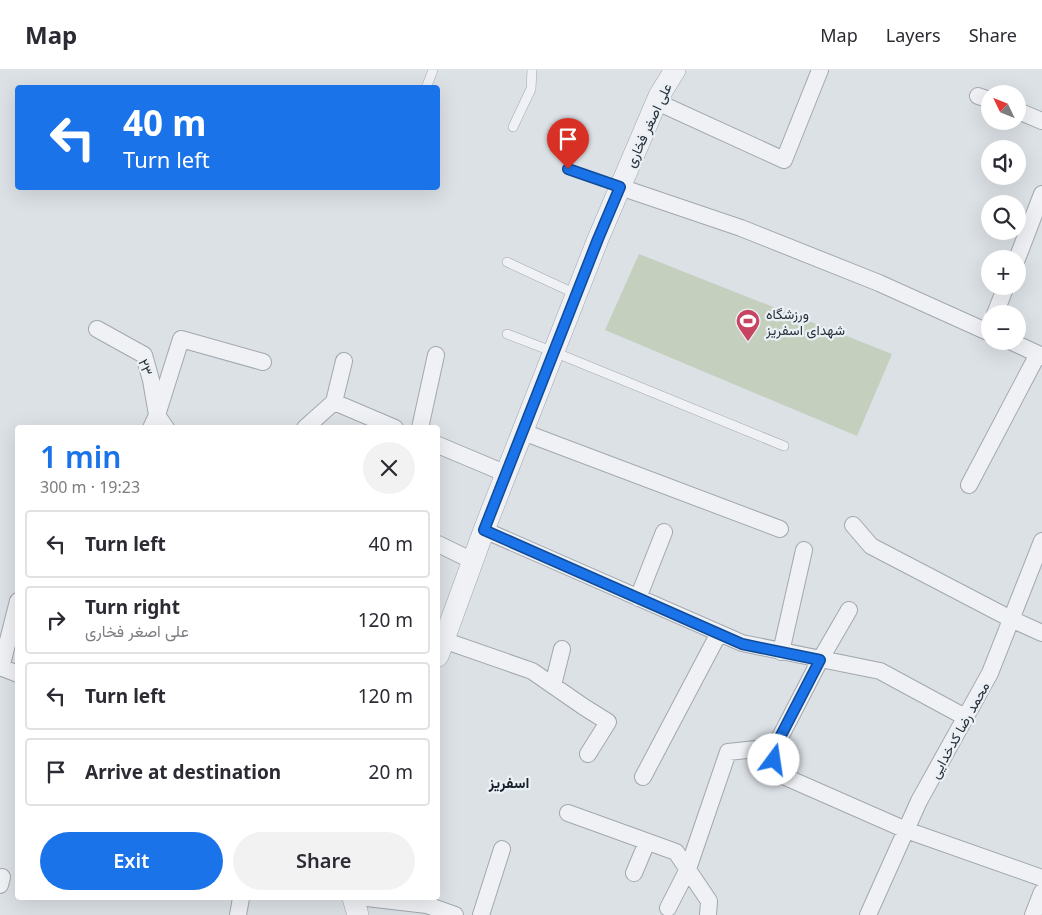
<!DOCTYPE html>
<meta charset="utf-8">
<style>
:root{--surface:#fff;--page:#f2f2f3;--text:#2b2b33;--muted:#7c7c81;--line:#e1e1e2;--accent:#1a73e8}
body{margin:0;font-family:"Noto Sans",Vazirmatn,sans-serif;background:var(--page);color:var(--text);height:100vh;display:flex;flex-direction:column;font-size:19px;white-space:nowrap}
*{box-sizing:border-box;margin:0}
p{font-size:16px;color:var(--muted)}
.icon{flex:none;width:28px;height:28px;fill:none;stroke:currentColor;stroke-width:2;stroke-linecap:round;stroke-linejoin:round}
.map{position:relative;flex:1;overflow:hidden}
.details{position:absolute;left:15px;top:355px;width:425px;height:475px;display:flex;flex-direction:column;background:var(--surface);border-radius:5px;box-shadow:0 5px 20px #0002}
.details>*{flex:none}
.hud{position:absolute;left:15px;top:15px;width:425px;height:105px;border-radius:5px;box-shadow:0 5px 20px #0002;background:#1a73e8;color:#fff;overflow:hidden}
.needle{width:32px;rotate:313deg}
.fabs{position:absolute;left:981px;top:15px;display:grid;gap:10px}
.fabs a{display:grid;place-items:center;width:45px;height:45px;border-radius:50%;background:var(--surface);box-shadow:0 5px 20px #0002;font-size:25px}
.pin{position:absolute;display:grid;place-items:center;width:42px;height:42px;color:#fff;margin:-51px -21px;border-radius:50% 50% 50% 0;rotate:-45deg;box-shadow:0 0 5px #0007}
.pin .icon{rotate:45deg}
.me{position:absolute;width:55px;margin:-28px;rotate:14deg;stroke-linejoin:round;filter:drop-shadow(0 0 4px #0008)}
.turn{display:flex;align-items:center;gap:18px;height:105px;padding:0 25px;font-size:22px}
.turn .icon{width:65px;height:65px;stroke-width:2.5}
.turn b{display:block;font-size:35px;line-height:42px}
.round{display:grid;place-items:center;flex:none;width:52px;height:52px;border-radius:26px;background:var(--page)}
.summary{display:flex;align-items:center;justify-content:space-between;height:85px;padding:0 25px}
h1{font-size:30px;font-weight:600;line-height:38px;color:var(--accent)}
.action{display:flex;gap:10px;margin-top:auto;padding:10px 25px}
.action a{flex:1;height:58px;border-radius:30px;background:var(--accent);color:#fff;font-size:20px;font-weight:600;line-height:58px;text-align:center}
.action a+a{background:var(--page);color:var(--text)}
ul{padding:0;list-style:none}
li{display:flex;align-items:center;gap:15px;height:68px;margin:0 10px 8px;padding:0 15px;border:2px solid var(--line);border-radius:5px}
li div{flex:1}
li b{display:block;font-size:19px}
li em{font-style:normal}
header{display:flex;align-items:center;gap:30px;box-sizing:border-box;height:70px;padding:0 25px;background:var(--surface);border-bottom:1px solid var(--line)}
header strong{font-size:24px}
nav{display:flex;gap:28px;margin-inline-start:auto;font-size:18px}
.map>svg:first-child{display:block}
.green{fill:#c4cfbe}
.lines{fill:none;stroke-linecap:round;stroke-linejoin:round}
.service-casing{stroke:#a2a8af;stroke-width:10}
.minor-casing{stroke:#a2a8af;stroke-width:18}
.tertiary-casing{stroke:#a2a8af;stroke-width:22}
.service{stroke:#eff1f4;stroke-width:9}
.minor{stroke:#eff1f4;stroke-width:16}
.tertiary{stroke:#eff1f4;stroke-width:21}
.route-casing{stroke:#114b97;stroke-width:12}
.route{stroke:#1a73e8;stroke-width:9}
.labels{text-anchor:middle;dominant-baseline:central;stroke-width:4.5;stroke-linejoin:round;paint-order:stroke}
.street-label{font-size:14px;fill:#27303b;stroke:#ebf0f4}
.poi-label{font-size:14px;fill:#27303b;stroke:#ebf0f4;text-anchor:start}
.neighbourhood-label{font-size:15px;font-weight:bold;fill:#19212c;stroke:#ebf0f4}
</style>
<header>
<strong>Map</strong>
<nav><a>Map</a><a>Layers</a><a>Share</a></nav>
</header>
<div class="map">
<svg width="1042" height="845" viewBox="0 0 1042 845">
<rect width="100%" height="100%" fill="#dce1e6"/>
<path class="green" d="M639 184 892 284 857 366 605 260Z"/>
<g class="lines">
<defs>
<path id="service" d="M426 18 433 0
M513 57 531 19 532 0
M567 99 620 117
M507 192 576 224
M507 264 554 282 784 376"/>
<path id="minor" d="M978 26 990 30
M657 32 784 90 820 0
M1018 41 1042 51
M620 117 741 158 879 213 990 263
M1017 189 1042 124
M995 244 1006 216
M97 259 144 285 151 310 157 345 166 358
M1010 271 1038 284 1042 287
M334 332 344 291
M151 358 157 345 181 269 263 292
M305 358 334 332 395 358
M420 358 436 285
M523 362 780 459
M438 375 507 404
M969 415 1038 284
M853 455 871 476 1011 549 1042 563
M484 460 742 573 880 601 965 647
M438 474 473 491
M638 528 664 462
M849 540 820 590 775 677 774 702 906 760 1042 808
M443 570 532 601 584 637 608 652 588 684
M781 582 804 480
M0 597 18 604
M1 598 18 531
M553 615 562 579
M643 707 719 563
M568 743 676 782 709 831 708 845
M634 803 647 772
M0 815 2 807
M367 828 427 835 455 845
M668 838 688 799 728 682 775 677
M238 845 241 828
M481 845 502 779
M868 845 919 731 990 603 1042 471
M1033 845 1042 822"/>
<path id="tertiary" d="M438 586 484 460 598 169 659 26 675 0
M353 828 358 845"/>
</defs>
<use href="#service" class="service-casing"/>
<use href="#minor" class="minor-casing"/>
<use href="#tertiary" class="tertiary-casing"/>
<use href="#service" class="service"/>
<use href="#minor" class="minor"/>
<use href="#tertiary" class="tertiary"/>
</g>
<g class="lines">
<defs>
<path id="route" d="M568 99 620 117 598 169 484 460 742 574 820 590 775 677 774 690"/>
</defs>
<use href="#route" class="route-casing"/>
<use href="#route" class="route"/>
</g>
<defs>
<symbol id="stadium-pin" viewBox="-11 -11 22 30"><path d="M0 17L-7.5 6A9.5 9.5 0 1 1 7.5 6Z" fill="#c74563" stroke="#ebf0f4"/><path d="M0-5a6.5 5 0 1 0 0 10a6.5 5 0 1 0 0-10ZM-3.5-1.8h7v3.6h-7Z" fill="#fff"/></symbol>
</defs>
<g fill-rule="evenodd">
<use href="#stadium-pin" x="734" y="237" width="28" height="38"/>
</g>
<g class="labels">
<g class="street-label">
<text transform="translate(648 55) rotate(-65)">علی اصغر فخاری</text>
<text transform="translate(146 297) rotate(69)">۲۳</text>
<text transform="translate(959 660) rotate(-61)">محمد رضا کدخدایی</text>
</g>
<g class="poi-label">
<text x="766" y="243">ورزشگاه<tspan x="766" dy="16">شهدای اسفریز</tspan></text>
</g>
<g class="neighbourhood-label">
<text x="509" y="712">اسفریز</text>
</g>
</g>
</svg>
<div class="fabs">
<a><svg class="needle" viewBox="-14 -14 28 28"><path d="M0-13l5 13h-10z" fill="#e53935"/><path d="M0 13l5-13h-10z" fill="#7c7c81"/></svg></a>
<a><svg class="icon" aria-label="sound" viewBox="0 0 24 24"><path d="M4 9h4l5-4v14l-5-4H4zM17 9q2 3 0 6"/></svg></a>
<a><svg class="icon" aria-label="search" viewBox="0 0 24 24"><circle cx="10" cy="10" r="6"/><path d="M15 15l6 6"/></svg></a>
<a>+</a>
<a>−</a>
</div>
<div class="pin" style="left:568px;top:99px;background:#d93025"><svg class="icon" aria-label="arrive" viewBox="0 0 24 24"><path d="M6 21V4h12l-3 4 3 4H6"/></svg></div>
<svg class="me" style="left:774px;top:690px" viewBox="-20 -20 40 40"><circle r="19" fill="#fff"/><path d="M0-13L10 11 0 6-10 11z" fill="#1a73e8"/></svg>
<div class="hud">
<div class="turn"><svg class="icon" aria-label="left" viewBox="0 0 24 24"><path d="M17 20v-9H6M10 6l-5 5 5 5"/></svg><div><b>40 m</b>Turn left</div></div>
</div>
<section class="details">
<div class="summary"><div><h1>1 min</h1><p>300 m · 19:23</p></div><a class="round"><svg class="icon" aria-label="close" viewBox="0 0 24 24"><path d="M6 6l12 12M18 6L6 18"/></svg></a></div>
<ul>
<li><svg class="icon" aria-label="left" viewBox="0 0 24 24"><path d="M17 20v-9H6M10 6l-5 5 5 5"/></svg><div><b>Turn left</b></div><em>40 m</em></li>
<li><svg class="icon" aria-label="right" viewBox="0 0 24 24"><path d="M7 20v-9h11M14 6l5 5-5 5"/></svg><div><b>Turn right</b><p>علی اصغر فخاری</p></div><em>120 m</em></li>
<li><svg class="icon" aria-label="left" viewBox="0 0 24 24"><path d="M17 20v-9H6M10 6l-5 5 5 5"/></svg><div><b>Turn left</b></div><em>120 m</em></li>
<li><svg class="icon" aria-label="arrive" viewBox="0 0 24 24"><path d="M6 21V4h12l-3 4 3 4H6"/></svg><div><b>Arrive at destination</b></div><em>20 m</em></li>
</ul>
<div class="action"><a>Exit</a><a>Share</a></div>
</section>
</div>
